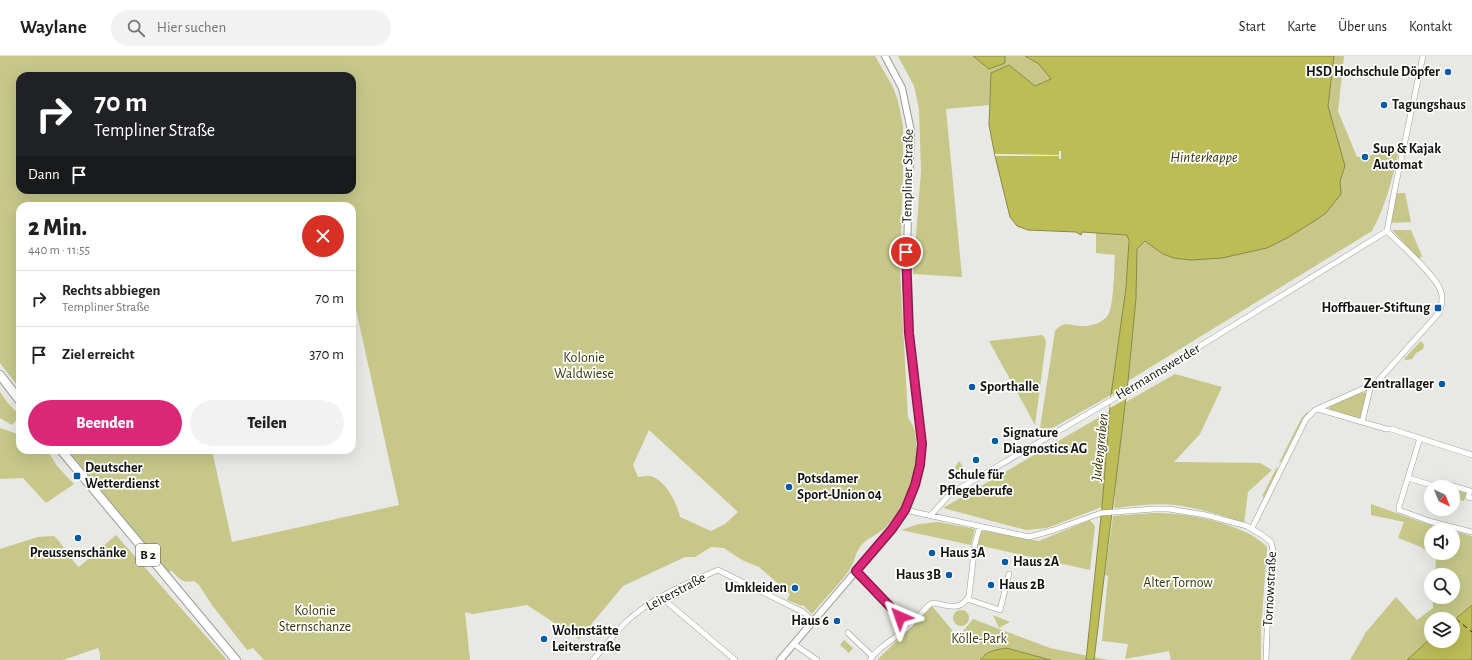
<!DOCTYPE html>
<html lang="de">
<meta charset="utf-8">
<style>
:root{--surface:#fff;--page:#f2f2f2;--text:#202124;--muted:#757577;--line:#e0e0e0;--accent:#db2777}
body{margin:0;font-family:"Alegreya Sans",sans-serif;background:var(--page);color:var(--text);height:100vh;display:flex;flex-direction:column;font-size:15px;white-space:nowrap}
*{box-sizing:border-box;margin:0}
p{font-size:13px;color:var(--muted)}
.icon{flex:none;width:22px;height:22px;fill:none;stroke:currentColor;stroke-width:2;stroke-linecap:round;stroke-linejoin:round}
.map{position:relative;flex:1;overflow:hidden}
.side{position:absolute;left:16px;top:146px;width:340px;height:252px;display:flex;flex-direction:column;background:var(--surface);border-radius:12px;box-shadow:0 4px 16px #0002}
.side>*{flex:none}
.guide{position:absolute;left:16px;top:16px;width:340px;height:122px;border-radius:12px;box-shadow:0 4px 16px #0002;background:#202124;color:#fff;overflow:hidden}
.needle{width:26px;rotate:137deg}
.controls{position:absolute;left:1424px;top:424px;display:grid;gap:8px}
.controls a{display:grid;place-items:center;width:36px;height:36px;border-radius:50%;background:var(--surface);box-shadow:0 4px 16px #0002;font-size:20px}
.pin{position:absolute;display:grid;place-items:center;width:34px;height:34px;color:#fff;margin:-17px;border:2px solid #fff;border-radius:50%;box-shadow:0 1px 4px #0007}
.me{position:absolute;width:44px;margin:-22px;rotate:317deg;stroke-linejoin:round;filter:drop-shadow(0 0 3px #0008)}
.turn{display:flex;align-items:center;gap:14px;height:84px;padding:0 12px;font-size:18px}
.turn .icon{width:52px;height:52px;stroke-width:2.5}
.turn b{display:block;font-size:28px;line-height:34px}
.then{display:flex;align-items:center;height:38px;padding:0 12px;background:#0003;gap:8px;font-size:15px}
.round{display:grid;place-items:center;flex:none;width:42px;height:42px;border-radius:21px;background:var(--page)}
.summary{display:flex;align-items:center;justify-content:space-between;height:68px;padding:0 12px}
h1{font-size:24px;font-weight:800;line-height:30px}
.button{display:flex;gap:8px;margin-top:auto;padding:8px 12px}
.button a{flex:1;height:46px;border-radius:24px;background:var(--accent);color:#fff;font-size:16px;font-weight:800;line-height:46px;text-align:center}
.button a+a{background:var(--page);color:var(--text)}
ul{padding:0;list-style:none}
li{display:flex;align-items:center;gap:12px;height:56px;padding:0 12px;border-top:1px solid var(--line)}
li div{flex:1}
li b{display:block;font-size:15px}
li em{font-style:normal}
header{display:flex;align-items:center;gap:24px;box-sizing:border-box;height:56px;padding:0 20px;background:var(--surface);border-bottom:1px solid var(--line)}
header strong{font-size:19px}
nav{display:flex;gap:22px;margin-inline-start:auto;font-size:14px}
.search{width:280px;height:36px;background:var(--page);display:flex;align-items:center;gap:10px;box-sizing:border-box;padding:0 14px;border-radius:22px;color:var(--muted);font-size:15px}
.map>svg:first-child{display:block}
.green{fill:#c6c789;fill-rule:evenodd}
.water{fill:#bcbd57;stroke:#898a42}
.pier{fill:#e8e8e4}
.lines{fill:none;stroke-linecap:round;stroke-linejoin:round}
.ferry{stroke:#323205;stroke-width:1;stroke-dasharray:5 4;stroke-linecap:butt}
.minor-casing{stroke:#9a9a96;stroke-width:6}
.tertiary-casing{stroke:#9a9a96;stroke-width:8}
.primary-casing{stroke:#9a9a96;stroke-width:10}
.minor{stroke:#fff;stroke-width:5}
.tertiary{stroke:#fff;stroke-width:6}
.primary{stroke:#fff;stroke-width:8}
.route-casing{stroke:#8e194d;stroke-width:10}
.route{stroke:#db2777;stroke-width:7}
.poi-dot{fill:#005ca9;stroke:#fffffe;stroke-width:1.5}
.labels{text-anchor:middle;dominant-baseline:central;stroke-width:3.5;stroke-linejoin:round;paint-order:stroke}
.shield{fill:#fffffe;stroke:#595958;stroke-width:1}
.shield-label{font-size:13px;font-weight:bold;fill:#121211}
.poi-label{font-size:14px;font-weight:bold;fill:#121211;stroke:#fffffe;text-anchor:start}
.street-label{font-size:14px;fill:#121211;stroke:#fffffe}
.park-label{font-size:14px;fill:#363509;stroke:#fffffe}
.water-label{font-size:15px;font-style:italic;fill:#323205;stroke:#fffffe}
</style>
<header>
<strong>Waylane</strong>
<div class="search"><svg class="icon" aria-label="search" viewBox="0 0 24 24"><circle cx="10" cy="10" r="6"/><path d="M15 15l6 6"/></svg>Hier suchen</div>
<nav><a>Start</a><a>Karte</a><a>Über uns</a><a>Kontakt</a></nav>
</header>
<div class="map">
<svg width="1472" height="604" viewBox="0 0 1472 604">
<rect width="100%" height="100%" fill="#e8e8e4"/>
<path class="green" d="M0 0H875L893 31 898 45 903 70V113L900 214 908 362C915 371 915 376 916 387 919 420 908 447 886 471 878 479 866 482 860 491 855 498 854 507 850 513 839 529 824 543 812 558L803 549 802 550 787 544 790 538 759 511 742 504 724 492 711 491 695 501H685L623 530 579 583 527 549 473 558 465 556 470 604H264L253 592 247 594 212 549 199 529 194 525C181 527 181 524 172 515L167 516 68 394H212L232 486 399 449 352 235V150H20V333L0 307ZM20 20H352V134H20ZM649 374 738 456 725 468 711 475 680 461C677 447 666 424 650 420 647 419 641 421 638 421L633 409Z
M898 0H973L989 13 1005 7V0H1025L1039 8 1051 23 1035 30 1009 9 991 17 989 49 946 53 962 221 913 218 921 115 919 53 914 30Z
M1334 0H1344L1338 55 1357 101 1399 95C1392 122 1386 150 1372 175L1128 325 1136 242V196L1141 188 1345 110 1328 50Z
M1396 137H1405L1411 166 1390 167Z
M1392 174H1411L1422 200 1419 203Z
M1096 177 1127 179 1129 191 1126 232 1111 339 1049 374 1040 372 1055 275C1064 265 1068 269 1080 270 1090 271 1105 267 1109 257 1114 246 1114 212 1115 199L1096 197Z
M1042 279 1045 282 1046 286 1035 369 989 285Z
M1421 285 1424 289 1423 293 1416 297 1412 303 1406 304 1404 303Z
M1175 318 1222 331 1200 378 1174 406 1260 407 1272 414 1248 436 1244 467C1221 459 1199 452 1175 449 1155 447 1134 450 1114 452L1117 408 1126 346Z
M0 336 7 346 20 360 12 369 0 362Z
M1364 336 1367 338 1361 363 1329 353V350Z
M1110 355 1102 451 1047 472 1026 474 943 452Z
M1307 356 1308 357 1303 363 1281 406 1279 407 1301 363Z
M0 372 20 379V394H47L57 410 74 428 46 447 23 422 0 423Z
M959 405 967 417 961 420 955 411Z
M1277 411 1278 414 1264 441 1262 440Z
M1453 431 1467 435 1464 445 1453 442Z
M1371 448 1424 467 1451 475H1431V497H1453V475L1472 480V549L1453 565V563H1431V582L1407 604H1350L1366 576 1396 541 1417 564 1433 552V541H1453V519H1435L1436 501 1421 491 1398 482 1404 466 1371 459Z
M1153 457C1185 457 1224 464 1253 480 1258 483 1263 487 1267 491L1261 574V604H1171L1169 595 1125 603 1128 588 1102 585 1108 520 1105 519 1113 460Z
M1090 464 1095 470 1090 514 977 489 980 474 1039 485Z
M939 466 975 473 971 489 901 474 919 468Z
M116 479 227 604H100V597L98 592 63 604H0V493L38 481 54 480C64 489 69 502 79 511Z
M932 550 958 581 973 563 1050 592 1108 604H1052L1006 592 982 600 980 604H877Z
M953 562a8 8 0 1 1 16 0a8 8 0 1 1-16 0Z
M993 559 1010 566 999 572Z
M844 584 853 592 849 597 840 589Z"/>
<path class="water" d="M973 0H1005V7L989 13Z
M1025 0H1334L1328 50 1345 110 1340 125 1341 138 1326 157 1316 164 1287 182 1267 192 1222 202 1191 204 1174 202 1163 198 1145 185 1137 193 1136 242 1128 325 1094 604H1086L1102 451 1111 339 1126 232 1129 185 1127 179 1082 176 1081 179 1076 176 1028 174 1017 170 1010 161 995 100 989 69 991 17 1009 9 1035 30 1051 23 1039 8Z
M1472 549V604H1407L1431 582V585H1453V565Z
M1006 592 1047 603 1051 604H980C986 595 996 594 1006 592Z"/>
<path class="pier" d="M1059 95H1061V103H1059V100H995V98L1059 99Z
M1127 332 1126 343 1110 352 1111 339Z"/>
<g class="lines">
<path class="ferry" d="M1456 563 1472 576"/>
<defs>
<path id="minor" d="M1318 353 1386 373H1391L1472 399
M1362 366 1371 329
M1420 382 1399 451V454L1429 465 1472 476
M1408 422 1438 431
M1442 431 1443 427 1470 435 1468 441 1472 442
M905 454 1029 481 1054 474 1101 457 1154 453H1169L1206 459 1247 470 1265 481 1271 486 1273 494 1268 549 1266 604
M931 459 950 438 1127 335 1387 175 1394 137 1423 0
M1252 472 1306 363 1315 354 1376 327 1439 257C1442 249 1444 241 1440 233 1433 217 1401 189 1387 175
M856 515 909 570 930 548 933 547C948 549 960 556 969 540L975 488 980 470
M661 541 735 604
M967 543 1000 554 1009 518
M848 577 872 600
M794 588 817 604
M593 604C604 592 614 578 625 567 651 542 685 528 718 514L803 556 813 565
M870 604C878 590 897 582 909 570"/>
<path id="tertiary" d="M780 604 892 473 905 454 915 429 920 409 922 388 909 277 906 219 911 75 902 32 885 0"/>
<path id="primary" d="M0 319 20 345
M61 394 236 604"/>
</defs>
<use href="#minor" class="minor-casing"/>
<use href="#tertiary" class="tertiary-casing"/>
<use href="#primary" class="primary-casing"/>
<use href="#minor" class="minor"/>
<use href="#tertiary" class="tertiary"/>
<use href="#primary" class="primary"/>
</g>
<g class="lines">
<defs>
<path id="route" d="M900 561 856 515 892 473 905 454 915 429 920 409 922 388 909 277 906 196"/>
</defs>
<use href="#route" class="route-casing"/>
<use href="#route" class="route"/>
</g>
<g class="poi-dot">
<circle cx="1448" cy="16" r="4"/>
<circle cx="1384" cy="49" r="4"/>
<circle cx="1365" cy="101" r="4"/>
<rect x="1434" y="248" width="8" height="8" rx="2"/>
<circle cx="1442" cy="328" r="4"/>
<circle cx="972" cy="331" r="4"/>
<circle cx="995" cy="385" r="4"/>
<circle cx="976" cy="404" r="4"/>
<rect x="73" y="416" width="8" height="8" rx="2"/>
<circle cx="789" cy="431" r="4"/>
<circle cx="78" cy="482" r="4"/>
<circle cx="932" cy="497" r="4"/>
<circle cx="1005" cy="506" r="4"/>
<circle cx="949" cy="519" r="4"/>
<circle cx="991" cy="529" r="4"/>
<circle cx="795" cy="532" r="4"/>
<circle cx="837" cy="565" r="4"/>
<circle cx="544" cy="583" r="4"/>
</g>
<g class="labels">
<rect class="shield" x="136" y="488" width="24" height="22" rx="3"/>
<g class="shield-label">
<text x="148" y="499">B 2</text>
</g>
<g class="poi-label">
<text x="1440" y="16" text-anchor="end">HSD Hochschule Döpfer</text>
<text x="1392" y="49">Tagungshaus</text>
<text x="1373" y="93">Sup &amp; Kajak<tspan x="1373" dy="16">Automat</tspan></text>
<text x="1430" y="252" text-anchor="end">Hoffbauer-Stiftung</text>
<text x="1434" y="328" text-anchor="end">Zentrallager</text>
<text x="980" y="331">Sporthalle</text>
<text x="1003" y="377">Signature<tspan x="1003" dy="16">Diagnostics AG</tspan></text>
<text x="85" y="412">Deutscher<tspan x="85" dy="16">Wetterdienst</tspan></text>
<text x="976" y="419" text-anchor="middle">Schule für<tspan x="976" dy="16">Pflegeberufe</tspan></text>
<text x="797" y="423">Potsdamer<tspan x="797" dy="16">Sport-Union 04</tspan></text>
<text x="78" y="497" text-anchor="middle">Preussenschänke</text>
<text x="940" y="497">Haus 3A</text>
<text x="1013" y="506">Haus 2A</text>
<text x="941" y="519" text-anchor="end">Haus 3B</text>
<text x="999" y="529">Haus 2B</text>
<text x="787" y="532" text-anchor="end">Umkleiden</text>
<text x="829" y="565" text-anchor="end">Haus 6</text>
<text x="552" y="575">Wohnstätte<tspan x="552" dy="16">Leiterstraße</tspan></text>
</g>
<g class="street-label">
<text transform="translate(908 120) rotate(-89)">Templiner Straße</text>
<text transform="translate(1158 316) rotate(-31)">Hermannswerder</text>
<text transform="translate(1270 533) rotate(-87)">Tornowstraße</text>
<text transform="translate(676 536) rotate(-28)">Leiterstraße</text>
</g>
<g class="park-label">
<text x="584" y="302">Kolonie<tspan x="584" dy="16">Waldwiese</tspan></text>
<text x="1178" y="527">Alter Tornow</text>
<text x="315" y="555">Kolonie<tspan x="315" dy="16">Sternschanze</tspan></text>
<text x="979" y="583">Kölle-Park</text>
</g>
<g class="water-label">
<text x="1204" y="101">Hinterkappe</text>
<text transform="translate(1100 391) rotate(-84)">Judengraben</text>
</g>
</g>
</svg>
<div class="controls">
<a><svg class="needle" viewBox="-14 -14 28 28"><path d="M0-13l5 13h-10z" fill="#e53935"/><path d="M0 13l5-13h-10z" fill="#757577"/></svg></a>
<a><svg class="icon" aria-label="sound" viewBox="0 0 24 24"><path d="M4 9h4l5-4v14l-5-4H4zM17 9q2 3 0 6"/></svg></a>
<a><svg class="icon" aria-label="search" viewBox="0 0 24 24"><circle cx="10" cy="10" r="6"/><path d="M15 15l6 6"/></svg></a>
<a><svg class="icon" aria-label="layers" viewBox="0 0 24 24"><path d="M12 4l9 5-9 5-9-5zM3 14l9 5 9-5"/></svg></a>
</div>
<div class="pin" style="left:906px;top:196px;background:#d93025"><svg class="icon" aria-label="arrive" viewBox="0 0 24 24"><path d="M6 21V4h12l-3 4 3 4H6"/></svg></div>
<svg class="me" style="left:900px;top:561px" viewBox="-20 -20 40 40"><path d="M0-17L14 15 0 8-14 15z" fill="#db2777" stroke="#fff" stroke-width="4"/></svg>
<div class="guide">
<div class="turn"><svg class="icon" aria-label="right" viewBox="0 0 24 24"><path d="M7 20v-9h11M14 6l5 5-5 5"/></svg><div><b>70 m</b>Templiner Straße</div></div>
<div class="then">Dann<svg class="icon" aria-label="arrive" viewBox="0 0 24 24"><path d="M6 21V4h12l-3 4 3 4H6"/></svg></div>
</div>
<section class="side">
<div class="summary"><div><h1>2 Min.</h1><p>440 m · 11:55</p></div><a class="round" style="background:#d93025;color:#fff"><svg class="icon" aria-label="close" viewBox="0 0 24 24"><path d="M6 6l12 12M18 6L6 18"/></svg></a></div>
<ul>
<li><svg class="icon" aria-label="right" viewBox="0 0 24 24"><path d="M7 20v-9h11M14 6l5 5-5 5"/></svg><div><b>Rechts abbiegen</b><p>Templiner Straße</p></div><em>70 m</em></li>
<li><svg class="icon" aria-label="arrive" viewBox="0 0 24 24"><path d="M6 21V4h12l-3 4 3 4H6"/></svg><div><b>Ziel erreicht</b></div><em>370 m</em></li>
</ul>
<div class="button"><a>Beenden</a><a>Teilen</a></div>
</section>
</div>
